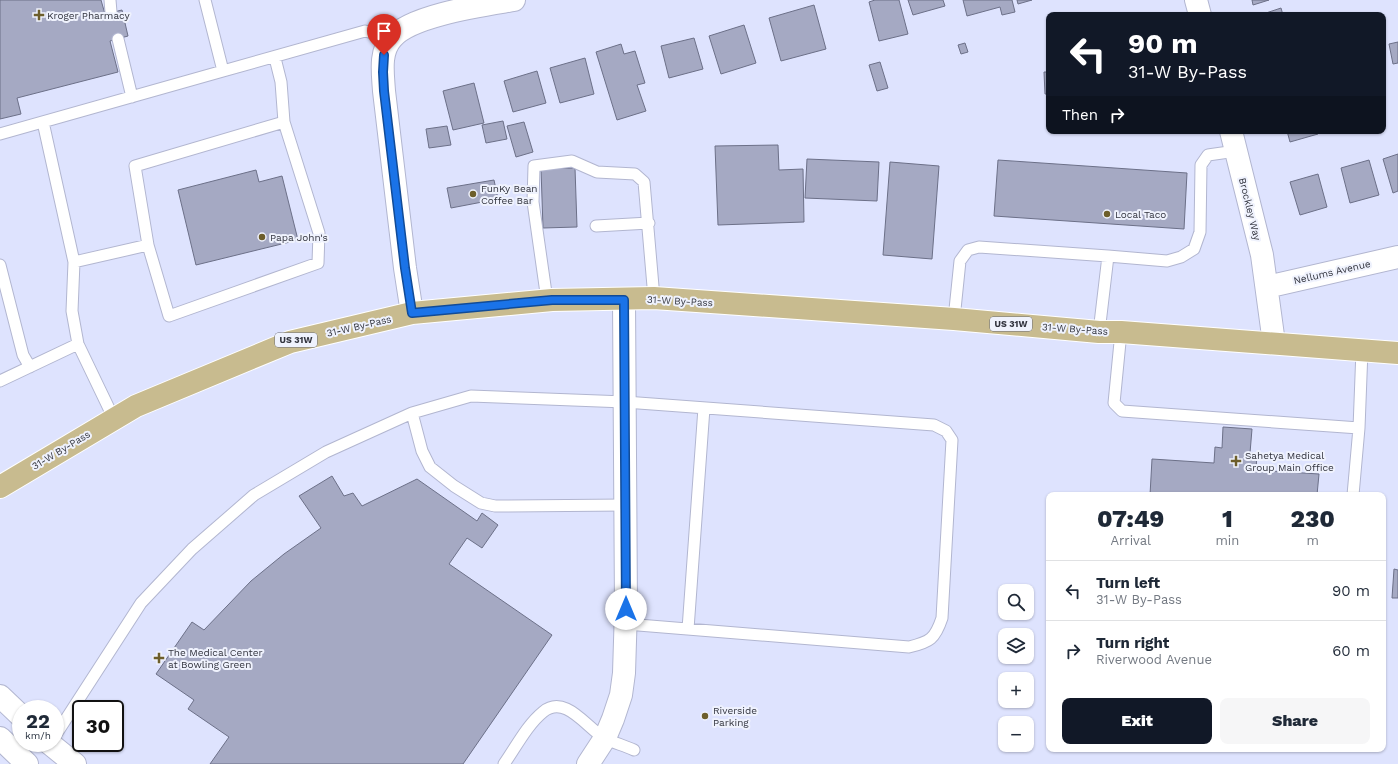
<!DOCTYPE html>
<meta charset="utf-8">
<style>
:root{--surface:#fff;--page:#f6f6f7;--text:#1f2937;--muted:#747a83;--line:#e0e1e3;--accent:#111827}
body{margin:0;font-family:"Work Sans",sans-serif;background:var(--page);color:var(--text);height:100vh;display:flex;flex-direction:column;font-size:15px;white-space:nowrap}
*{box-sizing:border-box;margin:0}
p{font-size:13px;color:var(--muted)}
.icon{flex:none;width:22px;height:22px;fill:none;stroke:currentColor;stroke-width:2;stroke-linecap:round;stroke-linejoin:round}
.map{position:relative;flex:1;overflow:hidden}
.panel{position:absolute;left:1046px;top:492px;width:340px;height:260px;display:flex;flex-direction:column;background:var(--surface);border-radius:8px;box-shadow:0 1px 3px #0004}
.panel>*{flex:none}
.hud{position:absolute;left:1046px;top:12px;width:340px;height:122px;border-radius:8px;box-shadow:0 1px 3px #0004;background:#111827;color:#fff;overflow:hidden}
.controls{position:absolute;left:998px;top:584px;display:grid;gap:8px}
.controls a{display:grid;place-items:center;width:36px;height:36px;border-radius:8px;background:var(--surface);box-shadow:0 1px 3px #0004;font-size:20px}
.speed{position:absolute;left:12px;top:700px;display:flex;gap:8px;font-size:20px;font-weight:700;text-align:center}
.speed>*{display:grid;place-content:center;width:52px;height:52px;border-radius:50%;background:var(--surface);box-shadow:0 1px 3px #0004;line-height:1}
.speed small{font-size:10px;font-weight:400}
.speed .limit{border:2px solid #111;border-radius:6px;background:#fff;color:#111}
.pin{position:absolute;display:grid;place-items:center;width:34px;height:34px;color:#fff;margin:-41px -17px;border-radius:50% 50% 50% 0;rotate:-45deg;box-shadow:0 0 4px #0007}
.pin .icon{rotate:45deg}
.me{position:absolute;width:44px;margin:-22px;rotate:0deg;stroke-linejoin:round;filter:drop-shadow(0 0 3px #0008)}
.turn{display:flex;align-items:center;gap:14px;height:84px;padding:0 16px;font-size:18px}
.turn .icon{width:52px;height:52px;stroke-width:2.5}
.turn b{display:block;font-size:28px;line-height:34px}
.then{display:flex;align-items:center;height:38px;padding:0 16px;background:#0003;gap:8px;font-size:15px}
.eta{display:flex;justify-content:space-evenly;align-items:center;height:68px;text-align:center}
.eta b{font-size:24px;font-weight:800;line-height:28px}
.cta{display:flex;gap:8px;margin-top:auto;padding:8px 16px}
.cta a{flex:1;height:46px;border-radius:8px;background:var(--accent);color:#fff;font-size:16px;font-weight:800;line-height:46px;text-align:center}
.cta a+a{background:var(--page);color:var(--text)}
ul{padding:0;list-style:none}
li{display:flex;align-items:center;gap:12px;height:60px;padding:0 16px;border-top:1px solid var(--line)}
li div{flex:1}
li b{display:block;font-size:15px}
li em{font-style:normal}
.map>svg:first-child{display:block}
.building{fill:#a5a9c3;stroke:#6c7088}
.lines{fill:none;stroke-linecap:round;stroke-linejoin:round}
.service-casing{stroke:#b2b6d0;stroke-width:13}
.minor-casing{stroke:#b2b6d0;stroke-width:24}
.primary-casing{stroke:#fff;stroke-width:24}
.service{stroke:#fff;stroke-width:11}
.minor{stroke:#fff;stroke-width:22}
.primary{stroke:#c8bb8f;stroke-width:22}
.route-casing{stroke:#114b97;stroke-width:10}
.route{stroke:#1a73e8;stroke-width:7}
.poi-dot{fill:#6d5e2b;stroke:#eff2fd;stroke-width:1.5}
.labels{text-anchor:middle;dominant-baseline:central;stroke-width:4;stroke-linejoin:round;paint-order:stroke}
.shield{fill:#eff2fd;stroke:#6b6d77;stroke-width:1}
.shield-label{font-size:9px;font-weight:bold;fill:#32343e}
.poi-label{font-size:10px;fill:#32343e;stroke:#eff2fd;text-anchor:start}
.street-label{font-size:10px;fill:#32343e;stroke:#eff2fd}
</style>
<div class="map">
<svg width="1398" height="764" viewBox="0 0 1398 764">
<rect width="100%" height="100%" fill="#dee3fe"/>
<path class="building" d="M0 0H101L105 14 122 10 128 36 110 41 118 72 17 98 21 114 0 119Z
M875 0H899L908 34 879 41 869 2Z
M908 0H943L945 6 913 15Z
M963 0H1012L1015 12 1002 15 1000 7 967 16Z
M1017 0H1032L1018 4Z
M1252 0H1269L1253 5Z
M814 5 826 49 781 61 769 18Z
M1281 8 1283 15H1260Z
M744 25 756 63 721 74 709 36Z
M694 38 703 69 669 78 661 46Z
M1398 42V63L1393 64 1389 44Z
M965 43 968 52 961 54 958 45Z
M621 44 624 54 635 51 645 83 637 85 646 111 617 120 596 52Z
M585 58 594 94 560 103 550 68Z
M880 62 888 88 877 91 869 65Z
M537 71 546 103 513 112 504 81Z
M1044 72H1049V94H1045Z
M474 83 484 123 453 130 443 91Z
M503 121 507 139 486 143 482 125Z
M524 122 533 152 516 157 507 126Z
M447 126 451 145 429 148 426 129Z
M1287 131H1318V134L1290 142Z
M778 145 779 170 803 169 804 222 718 225 715 146Z
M1398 154V191L1393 193 1383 159Z
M807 159 879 162 877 201 805 198Z
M998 160 1187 173 1184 229 994 216Z
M1369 160 1379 195 1350 203 1341 168Z
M890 162 939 166 932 259 883 255Z
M575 168 577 227 543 228 541 169Z
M256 170 259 182 282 176 298 240 196 265 178 190Z
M1318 174 1327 207 1300 215 1290 182Z
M494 180 498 199 451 208 447 188Z
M1223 427 1252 429 1250 453 1257 454 1256 470 1319 474 1317 495H1150L1152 459 1214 463 1215 447 1222 448Z
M332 476 344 496 353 493 362 506 417 479 477 521 482 513 498 525 482 548 467 538 449 564 552 635 463 764H210L229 737 188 709 194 700 156 674 192 622 204 630 251 581 284 554 321 528 299 496Z
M1394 569 1398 570V598H1392Z"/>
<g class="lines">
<defs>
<path id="service" d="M110 0 111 12
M205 0 223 71 365 31 391 38
M118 39 132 97
M43 122 74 262 72 311 78 344
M0 134 223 71
M596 226 649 223
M148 245 135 166 284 122
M1108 256 1167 261 1181 257 1194 249 1200 232 1201 165 1208 155 1236 151
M74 262 148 245 169 316 318 263 319 233 284 122 281 82 275 58
M0 265 23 355 30 367
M547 300 533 202 534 166 572 161 597 172 635 174 644 182 654 298
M954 319 960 261 968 250 979 247 1108 256 1099 332
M1121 332 1114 403 1122 411 1359 428 1362 350
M0 381 78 344 114 419
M412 413 422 451 430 467 454 486 481 503 495 506 626 505
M1353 495 1359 428
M688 629 704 408
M55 736 141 603 192 549 254 495 326 452 412 413 471 396 625 402 934 425 946 431 952 440 942 618C935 639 930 642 909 647L626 624
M504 764C516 747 527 725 543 712 566 693 588 730 606 739 615 743 625 746 634 750"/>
<path id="minor" d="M1196 0 1200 15
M1231 131 1262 255 1274 343
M1267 287 1398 257
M412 313 405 268 384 91C383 74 379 52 392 38 411 15 485 5 514 0
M0 696 21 716
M0 738 27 764
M49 743 75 764
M588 764 605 738 613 719 621 695 624 673 626 609 624 300"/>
<path id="primary" d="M0 487 136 406 290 342 412 313 552 300 654 298 954 319 1099 332H1121L1398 353"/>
</defs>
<use href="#service" class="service-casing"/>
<use href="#minor" class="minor-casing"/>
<use href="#primary" class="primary-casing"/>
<use href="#service" class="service"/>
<use href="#minor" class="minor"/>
<use href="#primary" class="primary"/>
</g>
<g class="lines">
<defs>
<path id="route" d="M384 55 383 72 384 91 405 268 412 313 552 300H624L626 609"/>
</defs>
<use href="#route" class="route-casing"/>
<use href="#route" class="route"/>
</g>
<g class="poi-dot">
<path d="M37 9h4v4h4v4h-4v4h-4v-4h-4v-4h4z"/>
<circle cx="473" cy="194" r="4"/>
<circle cx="1107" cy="214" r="4"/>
<circle cx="262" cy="237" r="4"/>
<path d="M1234 455h4v4h4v4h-4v4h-4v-4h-4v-4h4z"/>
<path d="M157 652h4v4h4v4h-4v4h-4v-4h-4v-4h4z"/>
<circle cx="705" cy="716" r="4"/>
</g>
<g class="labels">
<g class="shield">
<rect x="990" y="317" width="42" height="14" rx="3"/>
<rect x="275" y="333" width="42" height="14" rx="3"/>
</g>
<g class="shield-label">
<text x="1011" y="324">US 31W</text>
<text x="296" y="340">US 31W</text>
</g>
<g class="poi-label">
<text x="47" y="15">Kroger Pharmacy</text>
<text x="481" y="188">FunKy Bean<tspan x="481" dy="12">Coffee Bar</tspan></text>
<text x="1115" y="214">Local Taco</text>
<text x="270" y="237">Papa John's</text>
<text x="1245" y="455">Sahetya Medical<tspan x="1245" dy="12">Group Main Office</tspan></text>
<text x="168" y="652">The Medical Center<tspan x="168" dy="12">at Bowling Green</tspan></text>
<text x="713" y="710">Riverside<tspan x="713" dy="12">Parking</tspan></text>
</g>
<g class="street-label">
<text transform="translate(1250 209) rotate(76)">Brockley Way</text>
<text transform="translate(1332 272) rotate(-13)">Nellums Avenue</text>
<text transform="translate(680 301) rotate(3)">31-W By-Pass</text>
<text transform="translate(359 326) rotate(-13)">31-W By-Pass</text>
<text transform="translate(1075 329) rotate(4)">31-W By-Pass</text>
<text transform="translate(61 450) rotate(-31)">31-W By-Pass</text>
</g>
</g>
</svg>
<div class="controls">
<a><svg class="icon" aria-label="search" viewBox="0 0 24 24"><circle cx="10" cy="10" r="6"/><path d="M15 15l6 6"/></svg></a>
<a><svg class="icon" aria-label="layers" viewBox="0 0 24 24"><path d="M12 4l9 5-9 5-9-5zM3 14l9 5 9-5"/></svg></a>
<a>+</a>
<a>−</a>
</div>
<div class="speed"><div>22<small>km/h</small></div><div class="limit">30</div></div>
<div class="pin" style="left:384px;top:55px;background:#d93025"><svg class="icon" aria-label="arrive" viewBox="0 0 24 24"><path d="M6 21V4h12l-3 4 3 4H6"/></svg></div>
<svg class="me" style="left:626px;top:609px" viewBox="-20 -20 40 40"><circle r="19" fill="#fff"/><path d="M0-13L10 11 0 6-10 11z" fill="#1a73e8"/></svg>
<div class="hud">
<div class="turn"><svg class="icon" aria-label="left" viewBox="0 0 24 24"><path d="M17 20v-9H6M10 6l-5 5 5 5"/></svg><div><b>90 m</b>31-W By-Pass</div></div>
<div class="then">Then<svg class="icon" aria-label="right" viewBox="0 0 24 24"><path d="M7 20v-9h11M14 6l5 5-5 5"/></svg></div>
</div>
<section class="panel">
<div class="eta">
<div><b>07:49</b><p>Arrival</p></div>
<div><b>1</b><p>min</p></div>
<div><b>230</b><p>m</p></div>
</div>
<ul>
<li><svg class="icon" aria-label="left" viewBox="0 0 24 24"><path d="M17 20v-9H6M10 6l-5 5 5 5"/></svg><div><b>Turn left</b><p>31-W By-Pass</p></div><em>90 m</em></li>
<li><svg class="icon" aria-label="right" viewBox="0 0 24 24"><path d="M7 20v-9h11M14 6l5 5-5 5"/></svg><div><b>Turn right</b><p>Riverwood Avenue</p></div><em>60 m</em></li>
</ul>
<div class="cta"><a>Exit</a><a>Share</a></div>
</section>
</div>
